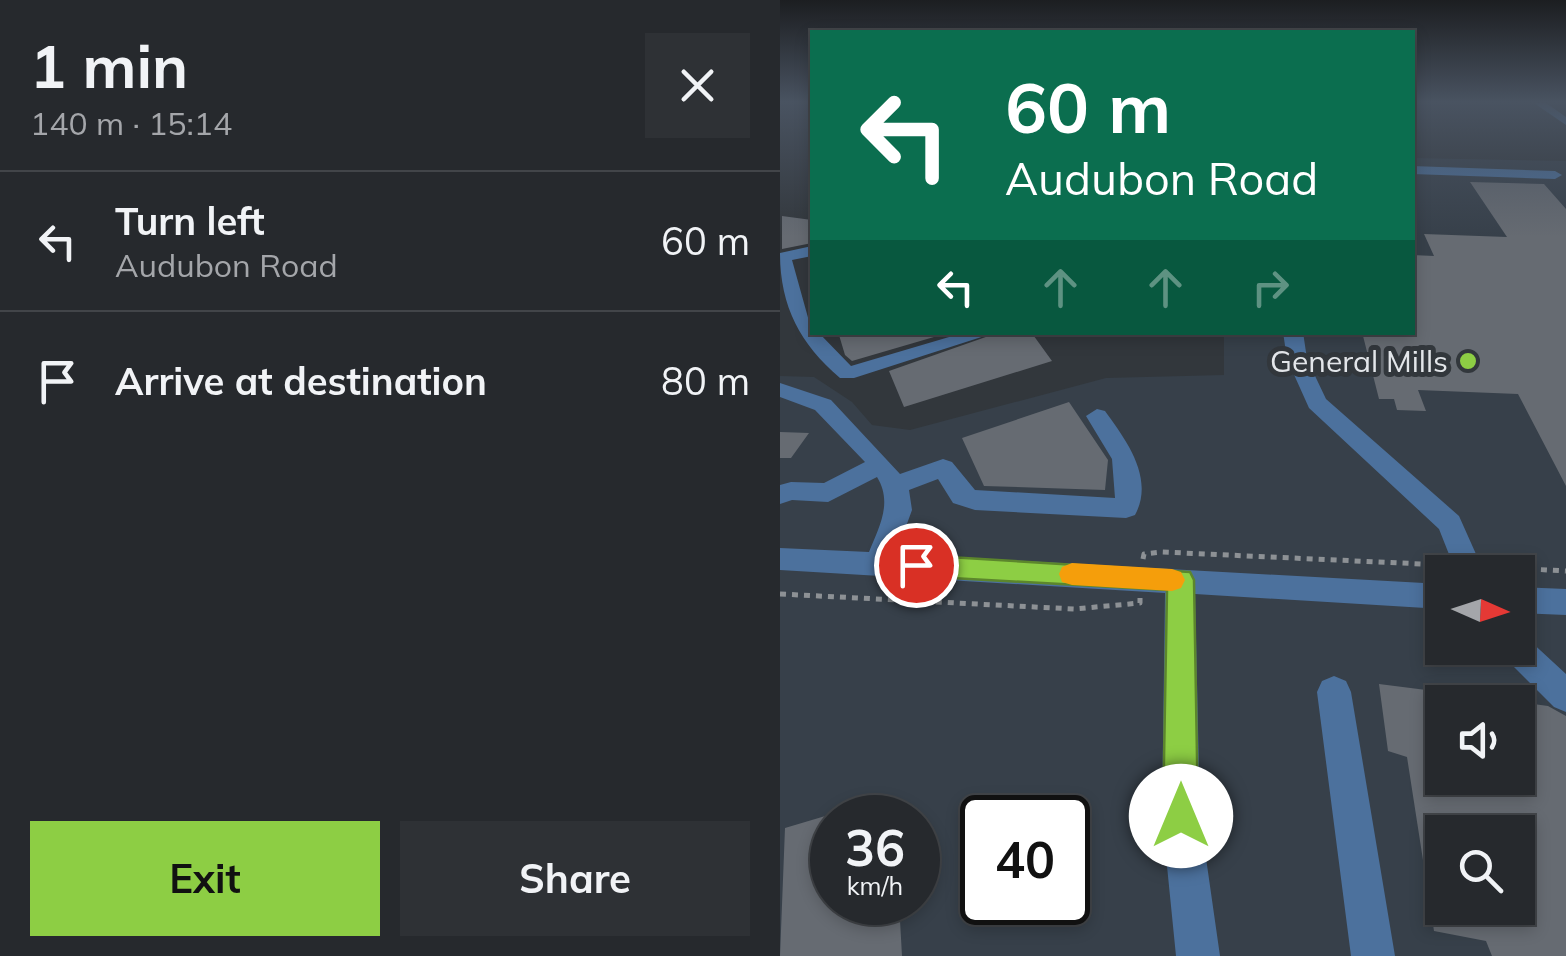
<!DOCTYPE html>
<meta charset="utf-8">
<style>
:root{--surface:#26292d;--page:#2e3135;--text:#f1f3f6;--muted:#a4a6aa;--line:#424549;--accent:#8dce44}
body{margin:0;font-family:Mulish,sans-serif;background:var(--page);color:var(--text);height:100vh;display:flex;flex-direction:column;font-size:38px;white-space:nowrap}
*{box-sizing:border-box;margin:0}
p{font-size:32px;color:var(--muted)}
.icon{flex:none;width:55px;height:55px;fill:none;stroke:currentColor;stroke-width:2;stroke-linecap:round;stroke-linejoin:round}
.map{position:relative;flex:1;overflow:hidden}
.drawer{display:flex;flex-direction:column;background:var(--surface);width:780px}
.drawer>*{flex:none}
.banner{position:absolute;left:30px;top:30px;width:605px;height:305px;border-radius:0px;box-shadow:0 5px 15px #0003,0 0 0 2px var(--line);background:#0b6e4f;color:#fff;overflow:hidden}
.needle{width:65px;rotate:93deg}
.buttons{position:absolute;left:645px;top:555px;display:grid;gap:20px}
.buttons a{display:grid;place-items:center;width:110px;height:110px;border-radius:0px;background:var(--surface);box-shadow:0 5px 15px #0003,0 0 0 2px var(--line);font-size:50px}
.speed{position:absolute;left:30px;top:795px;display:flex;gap:20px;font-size:50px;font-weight:700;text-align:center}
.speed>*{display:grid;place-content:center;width:130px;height:130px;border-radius:50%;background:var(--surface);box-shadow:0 5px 15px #0003,0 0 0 2px var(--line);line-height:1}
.speed small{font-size:25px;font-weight:400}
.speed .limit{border:5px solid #111;border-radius:15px;background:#fff;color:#111}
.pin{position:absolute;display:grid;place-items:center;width:85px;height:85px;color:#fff;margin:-42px;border:5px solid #fff;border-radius:50%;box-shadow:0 2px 10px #0007}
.me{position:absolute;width:110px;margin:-55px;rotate:0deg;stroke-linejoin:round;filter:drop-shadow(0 0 8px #0008)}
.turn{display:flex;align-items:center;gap:35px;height:210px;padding:0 30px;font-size:45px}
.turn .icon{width:130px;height:130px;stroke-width:2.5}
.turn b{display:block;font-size:70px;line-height:85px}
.lanes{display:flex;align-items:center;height:95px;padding:0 30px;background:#0003;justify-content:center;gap:50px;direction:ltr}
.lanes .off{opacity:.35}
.round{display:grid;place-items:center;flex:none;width:105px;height:105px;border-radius:0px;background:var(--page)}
.summary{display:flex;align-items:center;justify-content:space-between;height:170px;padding:0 30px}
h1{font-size:60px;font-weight:700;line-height:75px}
.button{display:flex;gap:20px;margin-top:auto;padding:20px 30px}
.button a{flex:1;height:115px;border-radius:0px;background:var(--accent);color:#111;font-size:40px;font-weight:700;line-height:115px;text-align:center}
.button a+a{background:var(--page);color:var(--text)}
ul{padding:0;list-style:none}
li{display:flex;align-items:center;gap:30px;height:140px;padding:0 30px;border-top:2px solid var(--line)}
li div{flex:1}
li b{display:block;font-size:38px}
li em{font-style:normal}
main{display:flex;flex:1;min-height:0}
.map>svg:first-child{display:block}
.built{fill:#37404a;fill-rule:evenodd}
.building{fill:#666b72;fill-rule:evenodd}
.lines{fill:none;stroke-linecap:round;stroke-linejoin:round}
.path{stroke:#8d9195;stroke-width:5;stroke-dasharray:6 6;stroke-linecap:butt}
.minor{fill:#4c719d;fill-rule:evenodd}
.route{fill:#8dce44;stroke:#5c862c;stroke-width:2.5}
.slow{fill:#f59e0b}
.poi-dot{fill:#8dce44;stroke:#32373c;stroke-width:4}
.labels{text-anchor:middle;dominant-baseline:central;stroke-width:10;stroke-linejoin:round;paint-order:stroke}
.poi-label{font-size:30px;fill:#e3e6ea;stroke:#32373c;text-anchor:end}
</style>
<main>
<section class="drawer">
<div class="summary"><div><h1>1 min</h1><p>140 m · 15:14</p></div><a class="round"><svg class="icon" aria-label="close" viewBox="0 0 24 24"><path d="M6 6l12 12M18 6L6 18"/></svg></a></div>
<ul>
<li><svg class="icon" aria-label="left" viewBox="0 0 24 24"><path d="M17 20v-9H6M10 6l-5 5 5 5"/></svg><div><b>Turn left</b><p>Audubon Road</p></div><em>60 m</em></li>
<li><svg class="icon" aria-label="arrive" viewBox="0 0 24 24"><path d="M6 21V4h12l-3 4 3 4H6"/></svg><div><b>Arrive at destination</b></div><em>80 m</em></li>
</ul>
<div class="button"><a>Exit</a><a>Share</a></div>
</section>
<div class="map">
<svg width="786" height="956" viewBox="0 0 786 956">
<rect width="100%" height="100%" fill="#32373c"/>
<path class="built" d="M633 158 786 161V956H0V376L34 377 72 402 92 425 130 430 326 378 444 375V333L632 332ZM662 572H738V648H662ZM662 702H738V778H662ZM52 818H138V902H52ZM202 818H288V902H202ZM662 832H738V908H662Z"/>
<path class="building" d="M690 182 764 184 786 209V486L738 394 638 390 646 411 617 410 614 399H599L582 332H632V255L654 256 644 234 727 237Z
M2 216 32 220V243L2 249Z
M67 332H171L72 361 65 355 59 335Z
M220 332H251L272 361 124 407 109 371Z
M289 402 328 460 325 490 204 486 182 438Z
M0 432 29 433 11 458H0Z
M599 684 662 692V778H738V702L768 706 786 716V956H712L706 941 654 931 627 757 608 751ZM662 832H738V908H662Z
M111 797 113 818H55V813Z
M52 814V902H119L122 956H0L5 828Z"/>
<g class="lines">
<path class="path" d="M363 559 364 554 382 552 664 565
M713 567 786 571
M0 594 294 609 360 603V598"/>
<path class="minor" d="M754 103H766L786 117V125Z
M632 166 775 171 782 175 775 179 632 174Z
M32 246V256L12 260 32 332H38L71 366 186 332H217L74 378H60C20 344 0 306 0 253Z
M503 332H523L527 359 546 399 679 516 704 572H676L659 529 529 408 507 359Z
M0 383 51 400 120 474 163 459 172 462 195 490 335 498 332 459 306 416 317 409 325 411C346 440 375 478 355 515L346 518 195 510 173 503 158 479 129 490 132 510 116 554 662 584V609L415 594 420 816 440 956H396L382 816 385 593 0 570V548L89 552C99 527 113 503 97 477L48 502 12 500 0 504V485L11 482 44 483 85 462 35 410 0 397Z
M738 587 786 589V615L738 613Z
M738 634 747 638 786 674V712L774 707 725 658 720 648H738Z
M554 676 566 681 571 692 615 956H571L537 692 542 681Z"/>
</g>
<linearGradient id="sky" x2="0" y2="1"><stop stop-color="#1c1e21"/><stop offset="0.43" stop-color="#495361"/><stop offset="1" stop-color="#495361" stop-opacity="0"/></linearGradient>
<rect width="786" height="237" fill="url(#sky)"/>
<path class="route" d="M136 555 410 572 414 580 418 816 413 828 401 833 388 828 383 816 387 590 136 576 127 573 123 565 127 558Z"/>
<path class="slow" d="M292 563 392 569 401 572 405 580 401 588 392 591 292 585 282 582 279 574 282 567Z"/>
<circle class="poi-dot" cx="688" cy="361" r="10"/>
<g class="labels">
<g class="poi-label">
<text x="668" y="361">General Mills</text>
</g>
</g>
</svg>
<div class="buttons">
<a><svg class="needle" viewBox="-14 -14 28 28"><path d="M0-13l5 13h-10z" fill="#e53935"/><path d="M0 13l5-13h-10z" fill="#a4a6aa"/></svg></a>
<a><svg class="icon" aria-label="sound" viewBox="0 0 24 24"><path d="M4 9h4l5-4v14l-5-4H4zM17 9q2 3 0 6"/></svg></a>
<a><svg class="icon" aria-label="search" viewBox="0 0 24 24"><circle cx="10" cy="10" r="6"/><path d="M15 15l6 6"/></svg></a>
</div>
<div class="speed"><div>36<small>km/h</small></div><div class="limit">40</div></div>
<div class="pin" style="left:136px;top:565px;background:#d93025"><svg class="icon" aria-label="arrive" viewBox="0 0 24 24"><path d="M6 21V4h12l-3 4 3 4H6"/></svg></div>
<svg class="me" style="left:401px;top:816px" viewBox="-20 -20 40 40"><circle r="19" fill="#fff"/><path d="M0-13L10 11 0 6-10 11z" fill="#8dce44"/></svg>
<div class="banner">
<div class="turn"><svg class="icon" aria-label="left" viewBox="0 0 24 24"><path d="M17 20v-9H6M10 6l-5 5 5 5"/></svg><div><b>60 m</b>Audubon Road</div></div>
<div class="lanes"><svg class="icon" aria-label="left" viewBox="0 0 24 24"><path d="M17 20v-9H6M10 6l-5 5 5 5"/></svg><svg class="icon off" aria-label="ahead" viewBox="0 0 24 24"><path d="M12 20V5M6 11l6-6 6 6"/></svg><svg class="icon off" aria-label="ahead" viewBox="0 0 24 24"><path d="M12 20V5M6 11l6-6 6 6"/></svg><svg class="icon off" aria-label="right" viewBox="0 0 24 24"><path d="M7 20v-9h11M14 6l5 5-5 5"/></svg></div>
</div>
</div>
</main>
